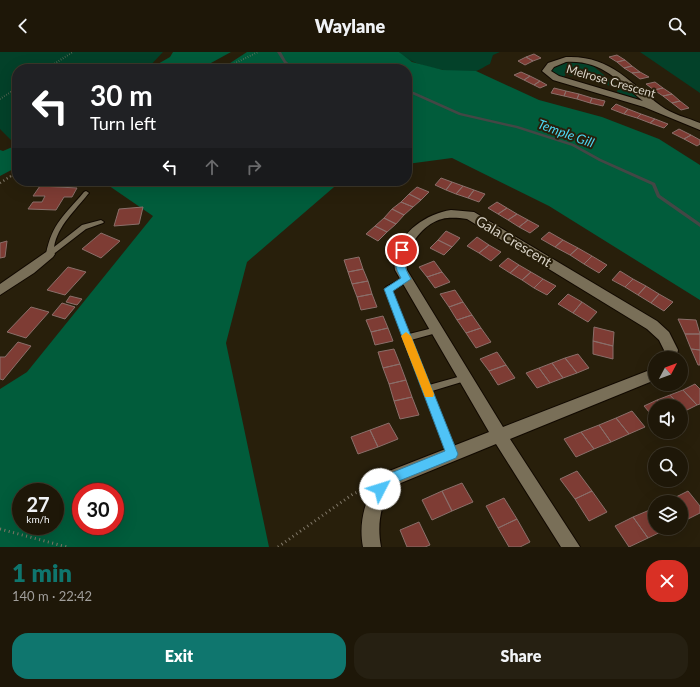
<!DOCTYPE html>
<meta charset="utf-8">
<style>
:root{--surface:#1e1708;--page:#262012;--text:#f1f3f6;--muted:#a19f9c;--line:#3c3629;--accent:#0f766e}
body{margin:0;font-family:Lato,sans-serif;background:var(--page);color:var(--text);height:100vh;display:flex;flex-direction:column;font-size:15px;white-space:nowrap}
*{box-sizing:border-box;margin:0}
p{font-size:13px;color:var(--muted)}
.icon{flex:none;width:22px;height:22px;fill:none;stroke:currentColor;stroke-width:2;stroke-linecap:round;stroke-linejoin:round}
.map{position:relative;height:495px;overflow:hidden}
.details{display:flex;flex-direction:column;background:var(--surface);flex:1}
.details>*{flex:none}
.banner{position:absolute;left:12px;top:12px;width:400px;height:122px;border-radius:16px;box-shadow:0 4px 16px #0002,0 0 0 1px var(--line);background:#202124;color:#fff;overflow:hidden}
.needle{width:26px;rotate:49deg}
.controls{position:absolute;left:648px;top:299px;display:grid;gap:8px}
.controls a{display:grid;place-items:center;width:40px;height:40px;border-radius:50%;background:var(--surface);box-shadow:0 4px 16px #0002,0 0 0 1px var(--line);font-size:20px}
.speed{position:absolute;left:12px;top:431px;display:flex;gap:8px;font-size:20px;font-weight:700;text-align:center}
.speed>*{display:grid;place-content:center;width:52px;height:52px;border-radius:50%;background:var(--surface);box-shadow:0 4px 16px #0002,0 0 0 1px var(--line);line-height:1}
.speed small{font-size:10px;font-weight:400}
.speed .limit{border:6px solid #d22;background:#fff;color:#111}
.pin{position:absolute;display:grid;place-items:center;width:34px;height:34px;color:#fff;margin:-17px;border:2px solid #fff;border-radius:50%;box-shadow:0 1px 4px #0007}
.me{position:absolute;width:44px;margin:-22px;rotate:50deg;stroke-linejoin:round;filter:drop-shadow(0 0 3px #0008)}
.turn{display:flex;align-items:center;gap:14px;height:84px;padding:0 12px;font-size:18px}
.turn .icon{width:52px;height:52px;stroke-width:2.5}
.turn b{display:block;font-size:28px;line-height:34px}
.lanes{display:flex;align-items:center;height:38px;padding:0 12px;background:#0003;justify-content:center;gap:20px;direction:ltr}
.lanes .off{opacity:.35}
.round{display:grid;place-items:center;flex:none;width:42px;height:42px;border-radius:16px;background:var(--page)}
.summary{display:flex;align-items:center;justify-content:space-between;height:68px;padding:0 12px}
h1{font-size:24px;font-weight:800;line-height:30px;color:var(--accent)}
.button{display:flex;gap:8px;margin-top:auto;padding:8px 12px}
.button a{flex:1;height:46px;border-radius:16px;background:var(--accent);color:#fff;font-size:16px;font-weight:800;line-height:46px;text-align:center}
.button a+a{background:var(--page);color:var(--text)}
header{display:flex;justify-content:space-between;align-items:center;height:52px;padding:0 12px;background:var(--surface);font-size:18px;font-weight:800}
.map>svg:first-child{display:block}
.green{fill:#034129}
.forest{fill:#015c3b;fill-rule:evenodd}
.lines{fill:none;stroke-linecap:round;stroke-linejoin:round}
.stream{fill:#434745;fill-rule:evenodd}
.building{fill:#7e3c34;stroke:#8a6f6a}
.service-casing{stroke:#110900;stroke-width:2}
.minor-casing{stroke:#110900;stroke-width:2}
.path-far2{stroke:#807868;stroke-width:2;stroke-dasharray:0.5 2;stroke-linecap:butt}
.path-far1{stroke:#807868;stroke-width:2.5;stroke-dasharray:1 3;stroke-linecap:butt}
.path{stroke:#807868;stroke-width:3;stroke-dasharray:1 3.5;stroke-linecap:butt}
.service{fill:#796f58;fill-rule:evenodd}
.minor{fill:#796f58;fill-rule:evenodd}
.route{fill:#4fc3f7;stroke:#337fa1}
.slow{fill:#f59e0b}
.labels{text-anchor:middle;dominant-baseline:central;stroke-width:4;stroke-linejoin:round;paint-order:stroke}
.far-street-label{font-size:12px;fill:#dbd5c9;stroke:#281f0b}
.far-water-label{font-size:13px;font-style:italic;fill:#4dd9f5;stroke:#281f0b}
.street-label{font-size:14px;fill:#dbd5c9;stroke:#281f0b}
</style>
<header><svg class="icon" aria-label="back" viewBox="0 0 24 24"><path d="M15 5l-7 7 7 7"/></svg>Waylane<svg class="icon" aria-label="search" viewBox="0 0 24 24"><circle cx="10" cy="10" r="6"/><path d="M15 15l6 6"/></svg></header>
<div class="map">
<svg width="700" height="495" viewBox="0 0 700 495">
<rect width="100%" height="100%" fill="#281f0b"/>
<path class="green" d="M0 0H163L147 17H17V85L11 88 0 77Z
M399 0H500L493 3 490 12C485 14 480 18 476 19 456 22 411 15 399 0Z
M640 0H700V41Z
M582 9 593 14 620 36 628 35 639 43 636 46 617 40 618 36 566 22 563 26 555 24 551 19V17L567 10Z"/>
<path class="forest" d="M173 0H231L200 17H149L170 5Z
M247 0H399L412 10 443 18 476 19 539 48 602 65 659 87 700 113V248L549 154 452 106 407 112V17H221Z
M17 93V115L0 124V98L3 99Z
M102 129H341L247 210 226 291 269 495H0V337L27 320 153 164ZM21 440H55V474H21ZM81 440H115V474H81Z"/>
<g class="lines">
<path class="stream" d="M277 0H281L286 9 295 17H291L284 11Z
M407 39 414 40 461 61 518 74 574 92 601 107 655 131 660 143 700 171V175L657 145 652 133 599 109 572 94 516 76 459 63 412 42 407 41Z"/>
</g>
<path class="building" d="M534 2 541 6 533 9 526 5Z
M617 3 625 8 617 10 609 5Z
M526 5 533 9 525 13 518 9Z
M625 8 632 14 624 16 617 10Z
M632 14 640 20 632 21 624 16Z
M521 20 530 24 524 28 514 23Z
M640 20 649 25 640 27 632 21Z
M530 24 540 29 534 33 524 28Z
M540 29 547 33 540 36 534 33Z
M655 30 663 36 654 38 646 32Z
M554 36 566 39 564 44 551 41Z
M663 36 672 42 663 44 654 38Z
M566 39 579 42 577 47 564 44Z
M579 42 592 46 590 51 577 47Z
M672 42 680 49 672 51 663 44Z
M592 46 605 49 603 54 590 51Z
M680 49 689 56 681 58 672 51Z
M616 52 628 57 624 62 611 57Z
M628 57 641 62 637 66 624 62Z
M641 62 655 67 650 71 637 66Z
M655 67 668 72 664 76 650 71Z
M679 77 691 83 684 87 672 81Z
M691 83 700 88V92L697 94 684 87Z
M441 126 452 130 446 138 435 133Z
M77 129H91V131L78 133Z
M452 130 463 134 456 142 446 138Z
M40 134 77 136 72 145H64L56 158 28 157 33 150H42L45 144H33Z
M463 134 474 138 468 146 456 142Z
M417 135 429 140 421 148 409 142Z
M474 138 485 142 479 150 468 146Z
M409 142 421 148 413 155 401 150Z
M401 150 413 155 404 163 392 157Z
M497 150 507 156 498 162 488 156Z
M143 155 139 172 114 174 119 157Z
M507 156 517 162 508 168 498 162Z
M392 157 404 163 396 172 384 166Z
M517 162 528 168 519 175 508 168Z
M384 166 396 172 387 180 375 174Z
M528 168 539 174 530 181 519 175Z
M375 174 387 180 378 189 366 182Z
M446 179 460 186 452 195 438 188Z
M549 180 563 188 555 195 541 187Z
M101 181 120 189 101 206 82 197Z
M477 185 489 193 479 201 467 194Z
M438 188 452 195 444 203 430 196Z
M563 188 578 196 570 203 555 195Z
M7 189 5 205 0 206V191Z
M489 193 501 200 491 209 479 201Z
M578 196 592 204 584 212 570 203Z
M592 204 607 213 599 221 584 212Z
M359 205 363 217 348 220 344 208Z
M508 206 519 213 510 221 499 214Z
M434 209 442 220 427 225 419 215Z
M519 213 531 220 522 228 510 221Z
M68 215 86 220 65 243 47 238Z
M363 217 368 229 352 232 348 220Z
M620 219 633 227 625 235 612 228Z
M442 220 450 230 435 236 427 225Z
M531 220 543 227 534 236 522 228Z
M543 227 556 234 547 243 534 236Z
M633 227 646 234 638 243 625 235Z
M368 229 372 242 357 245 352 232Z
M646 234 659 242 651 251 638 243Z
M455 238 463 250 449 255 440 242Z
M372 242 377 255 361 258 357 245Z
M568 242 582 250 573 261 558 252Z
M659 242 673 250 664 259 651 251Z
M70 244 82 247 77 253 66 250Z
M463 250 472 263 457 268 449 255Z
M582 250 597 260 588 270 573 261Z
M62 251 75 255 65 267 52 263Z
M31 255 49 260 26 286 7 280Z
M472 263 481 276 466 281 457 268Z
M383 264 388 276 371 280 366 268Z
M678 267 696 268 700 282H685Z
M594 275 614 280 613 294 593 289Z
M388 276 393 289 375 293 371 280Z
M481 276 491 290 476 296 466 281Z
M685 282H700V298L691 297Z
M593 289 613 294V307L593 302Z
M18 290 31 294 3 328 0 327V305H5Z
M394 297 400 312 383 316 378 300Z
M691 297 700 298V313H698Z
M497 300 506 313 489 319 480 307Z
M578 302 589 316 577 321 565 306Z
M565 306 577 321 563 326 552 311Z
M552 311 563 326 550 331 539 316Z
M400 312 406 328 389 332 383 316Z
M506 313 515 326 498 333 489 319Z
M539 316 550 331 537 336 526 321Z
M406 328 412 345 394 349 389 332Z
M695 332 700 337V352L697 353 683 338Z
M683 338 697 353 685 359 670 343Z
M670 343 680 354H662L657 348Z
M412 345 419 363 400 367 394 349Z
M657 348 662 354H655V367L644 354Z
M632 359 645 375 629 382 616 366Z
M616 366 629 382 611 390 599 373Z
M389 371 398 387 378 395 370 378Z
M599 373 611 390 594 397 581 380Z
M370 378 378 395 358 402 351 385Z
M581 380 594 397 576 405 564 387Z
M577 419 592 439 575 447 560 427Z
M462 431 473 450 452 459 442 439Z
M442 439 452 459 432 468 422 448Z
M592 439 607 460 589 469 575 447Z
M688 439 700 454V461L686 468 681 462V450H672L670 448Z
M504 446 517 467 498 476 486 454Z
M652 457 655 460V476L667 477 648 486 633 465Z
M633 465 648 486 629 495 615 474Z
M517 467 530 490 520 495H509L498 476Z
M419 470 430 493 425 495H407L400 478Z"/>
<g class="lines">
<defs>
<path id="service" d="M86 139 89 141 88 142C75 159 58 173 54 195L82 173 101 168 104 170 103 171 86 177 51 204H47L46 202C52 171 65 163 84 140Z
M407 224 410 227 409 229 392 238 409 282 437 275 440 276 441 278 440 280 411 288 429 333 465 323 468 324 469 326 468 328 465 329 432 339 456 402 455 405 452 406 449 405 448 402 385 237 386 235Z"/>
<path id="minor" d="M566 5C610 3 629 30 661 54 671 62 688 66 700 71V78L644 55 553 28 542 19 548 11ZM566 10C601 8 617 28 643 49L559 24 551 19 554 15Z
M451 158 474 160 657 269 669 280 678 298 676 306H662L664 298 659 288 647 277 467 167C459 166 450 165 442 167 422 172 403 198 407 218L503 375 655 316V328L510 387 580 495H561L496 392 391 435C380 454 377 473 381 495H363C358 469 366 446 379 423L489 380 395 218C390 187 423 162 451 158Z
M49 198 53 199 55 202 53 205 34 221 0 243V232Z"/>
</defs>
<use href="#service" class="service-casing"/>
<use href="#minor" class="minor-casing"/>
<path class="path-far2" d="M46 17 73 0
M223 17 258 0
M0 47 17 36
M10 125 17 121"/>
<path class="path-far1" d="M0 131 11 124"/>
<path class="path" d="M0 477 67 495
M278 495 353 442 362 438"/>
<use href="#service" class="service"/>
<use href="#minor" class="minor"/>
</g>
<path class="route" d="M399 196H405L406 198C403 211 405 217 411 227L393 239 458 402 456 406 389 433 384 441 380 443 376 441 374 437 381 425 445 399 384 237 401 226C395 216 393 208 399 196Z"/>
<path class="slow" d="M406 280 411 284 434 342 433 345H425L424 342 401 284Z"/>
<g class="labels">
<g class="far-street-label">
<text transform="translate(611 29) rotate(16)">Melrose Crescent</text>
</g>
<g class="far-water-label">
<text transform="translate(566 81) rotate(20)">Temple Gill</text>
</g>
<g class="street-label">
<text transform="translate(514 189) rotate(31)">Gala Crescent</text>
</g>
</g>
</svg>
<div class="controls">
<a><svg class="needle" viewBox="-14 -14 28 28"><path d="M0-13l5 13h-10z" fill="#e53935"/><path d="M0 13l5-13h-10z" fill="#a19f9c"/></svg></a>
<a><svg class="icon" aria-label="sound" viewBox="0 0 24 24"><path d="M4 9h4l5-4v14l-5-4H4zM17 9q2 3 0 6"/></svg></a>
<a><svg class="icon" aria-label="search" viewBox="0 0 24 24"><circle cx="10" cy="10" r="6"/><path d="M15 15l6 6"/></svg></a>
<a><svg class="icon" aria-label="layers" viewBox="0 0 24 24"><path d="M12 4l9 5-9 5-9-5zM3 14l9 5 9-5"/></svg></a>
</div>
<div class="speed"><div>27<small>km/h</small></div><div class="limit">30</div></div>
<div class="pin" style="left:402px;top:198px;background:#d93025"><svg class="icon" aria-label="arrive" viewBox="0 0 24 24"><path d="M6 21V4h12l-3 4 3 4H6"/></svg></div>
<svg class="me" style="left:380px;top:437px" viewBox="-20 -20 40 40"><circle r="19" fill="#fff"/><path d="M0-13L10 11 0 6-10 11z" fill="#4fc3f7"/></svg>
<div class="banner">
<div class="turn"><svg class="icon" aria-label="left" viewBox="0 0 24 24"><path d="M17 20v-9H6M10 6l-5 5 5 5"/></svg><div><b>30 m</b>Turn left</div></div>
<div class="lanes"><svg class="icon" aria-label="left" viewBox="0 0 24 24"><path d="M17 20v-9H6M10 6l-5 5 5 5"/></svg><svg class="icon off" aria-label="ahead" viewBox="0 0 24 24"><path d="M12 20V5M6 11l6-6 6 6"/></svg><svg class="icon off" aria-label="right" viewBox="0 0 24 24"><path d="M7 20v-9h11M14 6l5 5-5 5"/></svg></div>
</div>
</div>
<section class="details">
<div class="summary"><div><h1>1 min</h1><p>140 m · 22:42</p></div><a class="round" style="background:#d93025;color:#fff"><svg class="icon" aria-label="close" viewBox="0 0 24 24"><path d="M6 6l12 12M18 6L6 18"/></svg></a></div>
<div class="button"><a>Exit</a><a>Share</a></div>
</section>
